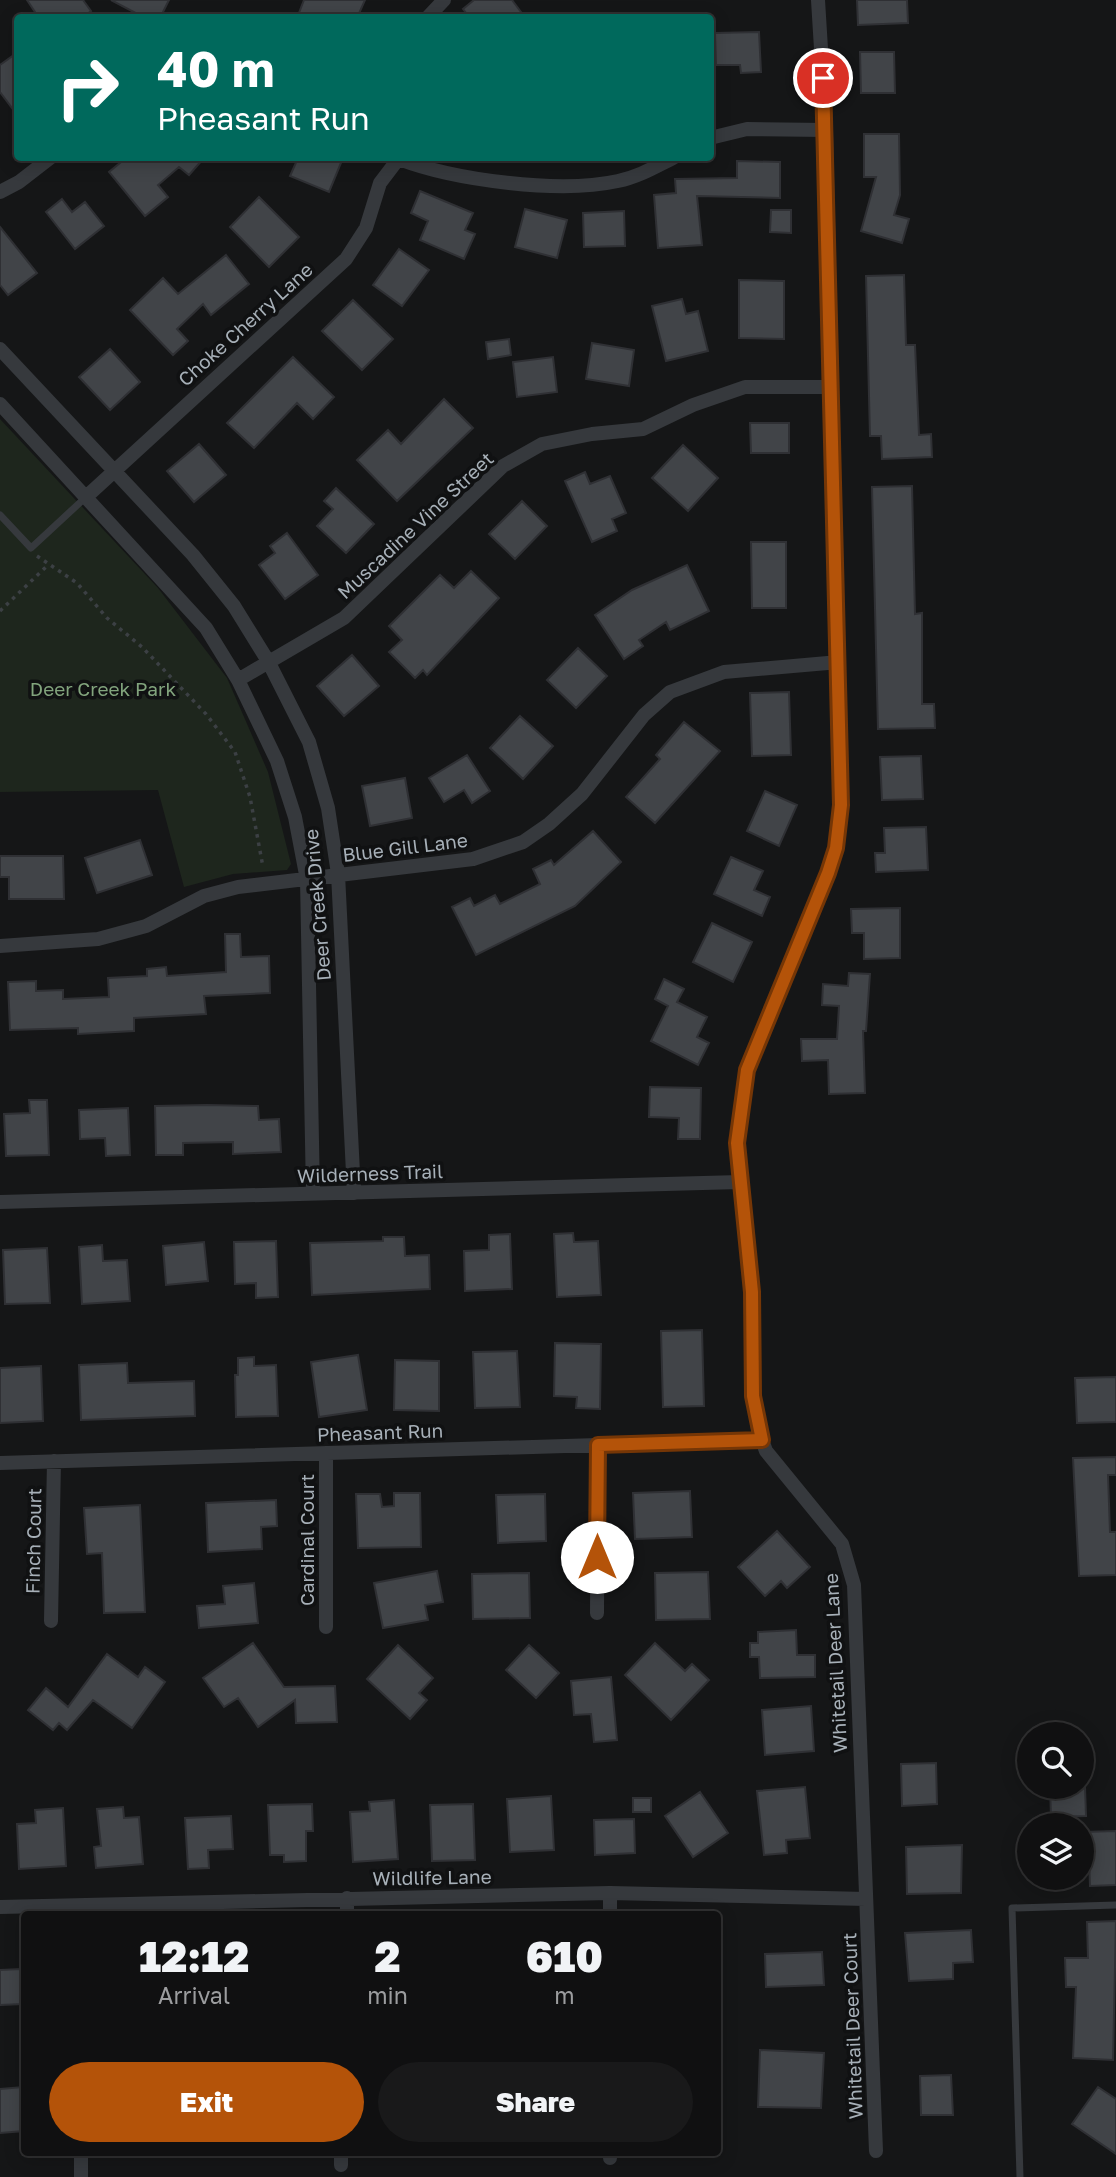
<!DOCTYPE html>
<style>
:root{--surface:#101011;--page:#19191a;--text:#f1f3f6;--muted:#9c9d9f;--line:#303031;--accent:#b45309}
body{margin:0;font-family:"Golos Text",sans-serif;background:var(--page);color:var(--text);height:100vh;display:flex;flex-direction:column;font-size:26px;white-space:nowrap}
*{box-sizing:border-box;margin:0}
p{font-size:23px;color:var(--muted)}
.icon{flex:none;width:38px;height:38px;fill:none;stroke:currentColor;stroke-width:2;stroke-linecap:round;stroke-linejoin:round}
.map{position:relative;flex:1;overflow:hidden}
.sheet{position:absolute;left:21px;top:1911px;width:700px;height:245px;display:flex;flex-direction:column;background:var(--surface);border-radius:7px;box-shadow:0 4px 18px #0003,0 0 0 2px var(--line)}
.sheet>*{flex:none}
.hud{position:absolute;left:14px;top:14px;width:700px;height:147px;border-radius:7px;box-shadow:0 4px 18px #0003,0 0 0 2px var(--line);background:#00695c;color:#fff;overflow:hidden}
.fabs{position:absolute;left:1017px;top:1722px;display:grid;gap:14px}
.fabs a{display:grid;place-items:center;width:77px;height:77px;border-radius:50%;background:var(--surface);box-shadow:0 4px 18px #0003,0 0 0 2px var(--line);font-size:35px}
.pin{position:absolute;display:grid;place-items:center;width:60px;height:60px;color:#fff;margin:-30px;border:4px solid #fff;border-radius:50%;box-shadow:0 2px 7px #0007}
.me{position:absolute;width:77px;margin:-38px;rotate:0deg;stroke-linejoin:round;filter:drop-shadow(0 0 5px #0008)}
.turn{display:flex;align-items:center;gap:24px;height:147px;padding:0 28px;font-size:32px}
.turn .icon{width:91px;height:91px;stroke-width:2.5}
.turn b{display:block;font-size:49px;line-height:60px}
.eta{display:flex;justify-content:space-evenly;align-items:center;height:119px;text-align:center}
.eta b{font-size:42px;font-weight:800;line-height:49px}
.primary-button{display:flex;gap:14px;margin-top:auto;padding:14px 28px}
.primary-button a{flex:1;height:80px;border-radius:42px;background:var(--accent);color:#fff;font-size:28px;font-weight:800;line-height:80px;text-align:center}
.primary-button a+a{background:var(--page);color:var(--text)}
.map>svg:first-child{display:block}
.green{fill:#1e261d}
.building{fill:#414448;stroke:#2f3034;stroke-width:2}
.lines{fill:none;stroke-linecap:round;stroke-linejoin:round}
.path{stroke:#3c4044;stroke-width:3.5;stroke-dasharray:3.5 5;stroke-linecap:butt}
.service{stroke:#36393d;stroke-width:7}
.minor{stroke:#36393d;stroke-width:14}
.route-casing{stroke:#753606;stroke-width:18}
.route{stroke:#b45309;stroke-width:12}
.labels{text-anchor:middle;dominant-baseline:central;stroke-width:7;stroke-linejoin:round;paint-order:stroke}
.street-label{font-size:19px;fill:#a7b0b8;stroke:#101112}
.park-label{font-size:19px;fill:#82a47d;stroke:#101112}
</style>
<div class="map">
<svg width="1116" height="2177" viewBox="0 0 1116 2177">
<rect width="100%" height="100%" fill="#151617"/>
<path class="green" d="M0 419 158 588 227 678 268 772 291 864 287 870 233 874 184 887 158 790 0 792Z"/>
<path class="building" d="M27 0H83L91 11 82 18H39Z
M111 0H169L160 18H145Z
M304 0H365L357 18H297Z
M474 0H512L521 12 514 18H470L463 9Z
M857 0H907L908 23 858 25Z
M759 32 761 72 741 73 740 65H716L715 33Z
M18 52V116L0 92V65Z
M860 52H894L895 93H861Z
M864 134H899L900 195 894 215 909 219 902 243 861 231 876 177H864Z
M126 158H204L189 175 179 167 158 185 168 197 145 216 109 172Z
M298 158H343L329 192 290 176Z
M737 161 780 162V198L697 196 702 245 658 248 654 195 676 193 675 179 737 178Z
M420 191 473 213 465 230 475 234 464 259 420 240 428 221 411 213Z
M259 197 299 237 269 267 230 227Z
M62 199 72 212 85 202 104 226 75 249 46 212Z
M525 209 567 220 557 258 515 247Z
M771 210H791V233L770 232Z
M624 211 625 246 584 247 583 213Z
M0 227 37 273 8 295 0 285Z
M399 249 429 270 402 306 373 285Z
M226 255 249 284 211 315 203 304 177 329 188 341 173 355 130 310 163 278 178 294Z
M904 275 906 345H915L919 435 931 434 932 457 882 459 881 436H870L866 276Z
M739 280 784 281V339L739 338Z
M682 299 686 314 698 311 708 351 666 361 652 306Z
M353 300 393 339 362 370 322 331Z
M509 339 511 355 488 359 486 342Z
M592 343 634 350 629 386 586 379Z
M110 349 140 382 110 410 79 377Z
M293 357 334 397 313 419 297 403 254 448 227 423Z
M553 357 557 392 517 397 513 362Z
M444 399 473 428 397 501 357 460 388 430 401 444Z
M750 423H789V453H751Z
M199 444 226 475 194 502 167 471Z
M683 445 718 478 688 511 652 478Z
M585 472 590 484 610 476 626 513 612 519 617 531 592 542 565 481Z
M912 486 915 614 922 613V704H934L935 728 878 729 872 487Z
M336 488 374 524 346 553 317 526 333 509 324 501Z
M522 501 547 526 515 559 489 534Z
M287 533 318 575 285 599 259 565 275 553 270 546Z
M751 542H786V608H752Z
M687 565 709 611 670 630 666 622 639 640 643 646 624 659 595 615 632 590Z
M471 571 499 598 427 675 423 670 415 678 389 652 402 640 389 626 440 575 454 588Z
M578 648 607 676 576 708 547 680Z
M352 655 379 686 344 716 317 686Z
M789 692 791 755 752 756 750 693Z
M520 716 553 746 523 779 490 748Z
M684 722 720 751 655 823 626 797 660 759 656 755Z
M467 755 490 791 472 803 464 790 444 802 429 778Z
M921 756 923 799 882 800 880 757Z
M405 778 412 818 370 826 362 786Z
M765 791 797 805 779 846 747 831Z
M926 827 928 870 876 872 875 853H885L884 828Z
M593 831 621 862 575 906 476 955 452 907 470 898 474 906 495 895 500 904 540 884 533 869 551 860 554 865Z
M140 840 152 875 97 893 85 858Z
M0 856H63L64 899H9V877H0Z
M731 857 763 871 754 890 770 897 762 916 714 894Z
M900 908V958L864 959V933H852L851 909Z
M712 923 752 942 733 982 693 962Z
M225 934H240L241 957 269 956 270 993 204 996 206 1014 134 1018V1031L78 1034V1028L10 1030 8 982 36 981V991L63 990V999L109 997 108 978 147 976V969L166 967 167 976 226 972Z
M849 973 870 974 866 1031H863L865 1093 829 1094 828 1060 802 1061 801 1039H837L839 1006 822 1005 823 984 848 986Z
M664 979 684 989 677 1002 707 1017 697 1037 709 1043 698 1065 651 1041 668 1006 655 999Z
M650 1087 701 1088 700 1139H678L679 1118 649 1117Z
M29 1100H47L49 1155 6 1156 4 1114 30 1113Z
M207 1105 258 1106 259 1120 279 1119 281 1152 233 1154V1142L183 1143V1155H156L155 1106Z
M128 1108 130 1155 106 1156 105 1138 80 1139 79 1110Z
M573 1233 574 1242 598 1241 601 1295 557 1297 554 1234Z
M510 1234 512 1289 465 1291 464 1251 489 1250V1235Z
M383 1237H404L405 1256 429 1255 430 1289 312 1295 310 1243 383 1241Z
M276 1241 278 1297 256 1298V1283L235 1284 234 1242Z
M204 1242 208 1281 166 1285 163 1246Z
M102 1245 103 1261 127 1260 130 1301 82 1304 79 1247Z
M47 1248 50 1303 5 1304 3 1250Z
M702 1330 704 1406 663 1407 661 1331Z
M555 1343 601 1344 600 1409 576 1408 577 1397 554 1396Z
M517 1351 520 1407 475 1408 473 1352Z
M358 1355 367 1410 319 1417 311 1362Z
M254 1357V1366L276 1365 278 1416 236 1417 235 1375H238V1358Z
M395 1360 439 1361V1411L394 1410Z
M127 1363 128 1383 194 1381 195 1416 81 1420 79 1365Z
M41 1366 43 1421 0 1423V1368Z
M1116 1377V1422L1077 1423 1075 1378Z
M1116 1457V1475H1108L1110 1532H1116V1575L1079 1576 1073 1458Z
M690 1491 692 1537 635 1539 633 1493Z
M394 1493H420L421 1547 358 1548 356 1494H380L382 1507 394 1506Z
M545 1494 546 1541 498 1543 496 1495Z
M276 1500 277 1526 261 1527 262 1549 208 1552 206 1503Z
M140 1505 145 1612 104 1613 102 1553 87 1554 84 1508Z
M777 1531 810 1567 787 1588 781 1581 765 1596 738 1567Z
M437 1571 443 1602 425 1605 428 1620 383 1628 374 1583Z
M708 1572 710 1619 656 1620 655 1573Z
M529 1573 530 1618 473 1619 472 1574Z
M254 1583 258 1623 199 1628 197 1606 225 1604 223 1586Z
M796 1630 797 1655H815V1677L760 1678 759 1657H750V1643H758V1632Z
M253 1643 284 1687 335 1686 337 1722 296 1723 295 1700 258 1727 238 1698 224 1707 203 1678Z
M655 1643 685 1671 692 1664 709 1680 671 1720 625 1675Z
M398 1645 433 1678 419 1693 427 1700 410 1719 367 1679Z
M529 1645 559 1673 536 1698 506 1670Z
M107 1654 138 1677 145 1667 165 1682 132 1728 93 1700 67 1730 59 1723 53 1730 28 1710 46 1688 68 1707Z
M611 1677 617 1740 594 1742 591 1714 574 1715 571 1681Z
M811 1706 814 1751 765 1755 762 1710Z
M936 1763 937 1804 902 1806 901 1764Z
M805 1787 810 1838 786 1840 787 1853 764 1855 757 1791Z
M1050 1787H1085L1086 1816 1051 1817Z
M700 1792 728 1833 693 1857 665 1816Z
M551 1796 554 1850 510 1852 507 1799Z
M633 1798H651V1812H633Z
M394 1800 398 1859 353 1862 350 1812 370 1811 369 1802Z
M312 1804 313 1831H306V1861L284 1862V1855H270L268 1805Z
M473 1804 475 1860 432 1861 430 1805Z
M123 1807 124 1818 139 1817 143 1864 96 1868 94 1847 101 1846 97 1809Z
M63 1808 66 1866 19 1869 17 1824 36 1823 35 1810Z
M231 1816 233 1849 208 1850 209 1868 188 1869 185 1818Z
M634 1819 635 1853 595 1855 594 1820Z
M1116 1831V1885L1090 1886 1089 1858H1082V1832Z
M962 1845 961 1893 907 1894 906 1847Z
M1116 1921 1113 2060 1073 2058 1076 1987H1066L1065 1958H1088L1087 1922Z
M971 1930 973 1962 953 1963V1979L909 1981 905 1933Z
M822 1952 824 1985 766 1987 765 1954Z
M21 1969 23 2004 0 2005V1970Z
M760 2050 824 2053 821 2108 758 2107Z
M951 2075 953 2115H921L920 2076Z
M23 2087 24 2131 0 2133V2089Z
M1098 2087 1116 2099V2154L1072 2124Z"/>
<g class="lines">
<path class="path" d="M37 556 77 583 107 618 142 647 206 714 235 752 250 797 263 867
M0 611 48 565"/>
<path class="service" d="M0 515 31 548 86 497
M1020 2177 1012 1908 1116 1905"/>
<path class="minor" d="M818 0 826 130 841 805 836 848 828 873 747 1070 737 1143 752 1292 753 1396 758 1429 766 1451 842 1544 854 1585 876 2151
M427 18 444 0
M710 138 747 129 826 130
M399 159C454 180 559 194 618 181 638 177 655 167 673 158
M0 192 19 182 50 158
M0 349 193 555 234 606 268 661 309 742 328 808 338 874 354 1193
M0 404 206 628 238 680 277 761 295 817 307 880 313 1194
M86 497 346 259 366 228 380 183 399 158
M238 680 344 618 503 466 542 444 592 434 643 429 693 405 745 387H832
M0 946 98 939 146 926 204 896 238 887 473 859 523 842 549 824 582 794 644 715 670 692 724 672 839 662
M0 1202 740 1182
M0 1463 762 1440
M597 1613 598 1445
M51 1621 54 1461
M326 1627V1453
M0 1907 610 1893 866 1899
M347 1914V1898
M610 1914V1893
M610 2158V2152
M341 2165V2152
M81 2177V2152"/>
</g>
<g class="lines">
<defs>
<path id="route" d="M597 1557 598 1445 762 1440 753 1396 752 1292 737 1143 747 1070 828 873 836 848 841 805 823 78"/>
</defs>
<use href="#route" class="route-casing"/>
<use href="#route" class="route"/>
</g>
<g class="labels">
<g class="street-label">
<text transform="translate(245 324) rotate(-42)">Choke Cherry Lane</text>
<text transform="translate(415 525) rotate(-43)">Muscadine Vine Street</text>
<text transform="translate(405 847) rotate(-7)">Blue Gill Lane</text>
<text transform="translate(317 905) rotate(-95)">Deer Creek Drive</text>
<text transform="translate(370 1173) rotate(-2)">Wilderness Trail</text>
<text transform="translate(380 1432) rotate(-2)">Pheasant Run</text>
<text transform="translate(306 1540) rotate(-90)">Cardinal Court</text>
<text transform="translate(33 1541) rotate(-89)">Finch Court</text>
<text transform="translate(835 1663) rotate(-93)">Whitetail Deer Lane</text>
<text transform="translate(432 1877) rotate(-1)">Wildlife Lane</text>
<text transform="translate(852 2026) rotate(-92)">Whitetail Deer Court</text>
</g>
<g class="park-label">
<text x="103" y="688">Deer Creek Park</text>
</g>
</g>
</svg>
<div class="fabs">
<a><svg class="icon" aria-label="search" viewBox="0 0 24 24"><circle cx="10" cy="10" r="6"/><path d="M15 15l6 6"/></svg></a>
<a><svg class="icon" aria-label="layers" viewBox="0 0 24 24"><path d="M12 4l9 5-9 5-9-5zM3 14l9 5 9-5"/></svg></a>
</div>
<div class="pin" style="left:823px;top:78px;background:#d93025"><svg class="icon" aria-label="arrive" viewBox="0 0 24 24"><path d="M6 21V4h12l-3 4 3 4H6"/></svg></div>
<svg class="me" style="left:597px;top:1557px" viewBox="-20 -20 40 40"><circle r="19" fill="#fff"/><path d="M0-13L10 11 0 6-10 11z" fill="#b45309"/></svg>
<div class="hud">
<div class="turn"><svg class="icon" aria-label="right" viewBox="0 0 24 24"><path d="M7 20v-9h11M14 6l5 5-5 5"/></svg><div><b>40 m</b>Pheasant Run</div></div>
</div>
<section class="sheet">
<div class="eta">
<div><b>12:12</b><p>Arrival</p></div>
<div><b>2</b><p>min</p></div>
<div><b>610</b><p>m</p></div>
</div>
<div class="primary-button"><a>Exit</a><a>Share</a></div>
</section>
</div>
